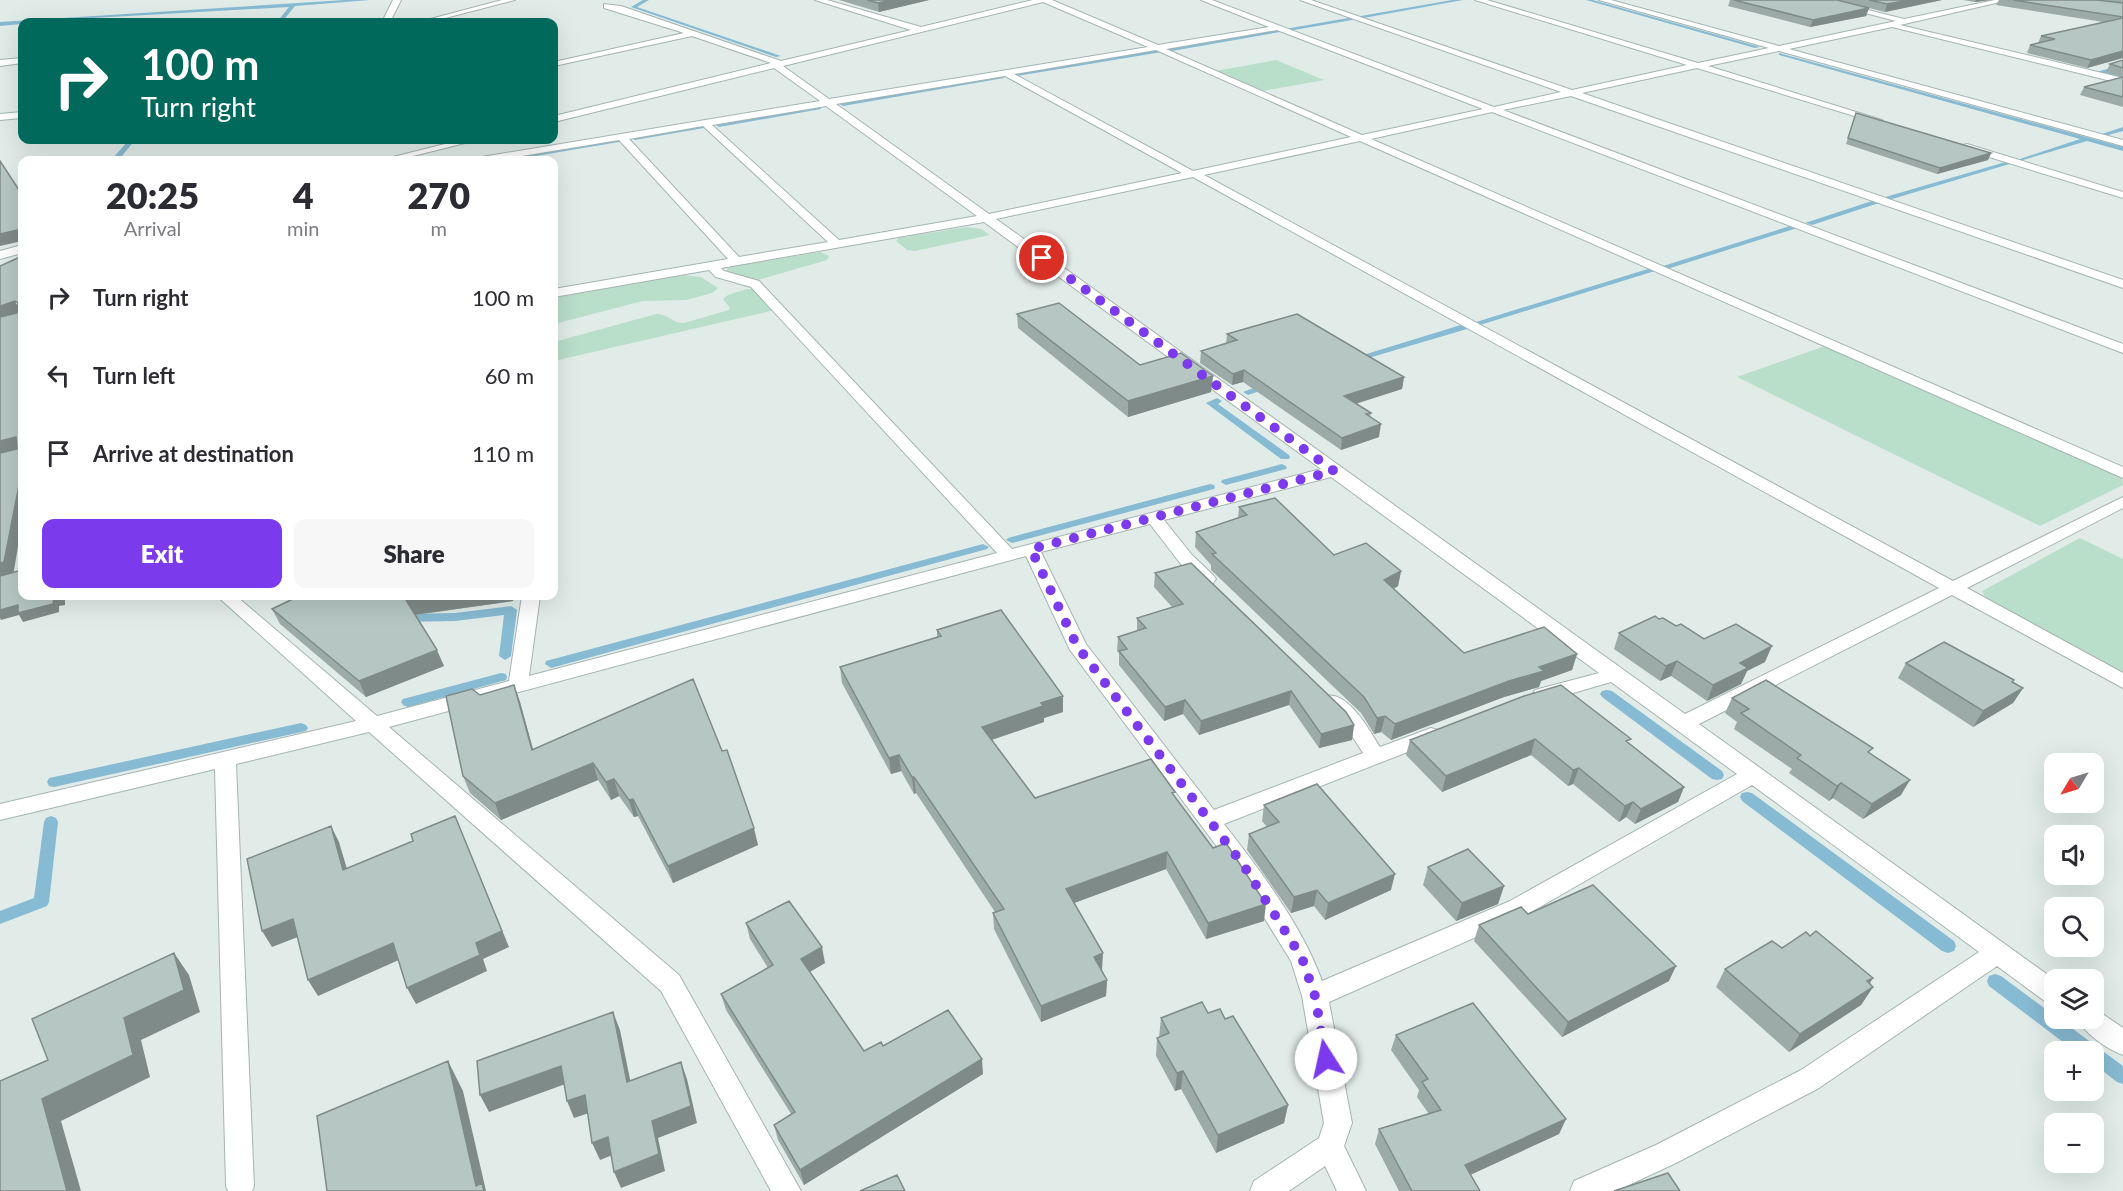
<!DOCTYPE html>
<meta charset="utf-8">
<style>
:root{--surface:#fff;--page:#f7f7f7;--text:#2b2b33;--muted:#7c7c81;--accent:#7c3aed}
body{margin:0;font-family:Lato,sans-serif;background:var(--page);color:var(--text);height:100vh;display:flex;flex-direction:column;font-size:22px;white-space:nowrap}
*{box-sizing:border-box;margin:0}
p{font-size:20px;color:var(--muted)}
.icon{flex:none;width:33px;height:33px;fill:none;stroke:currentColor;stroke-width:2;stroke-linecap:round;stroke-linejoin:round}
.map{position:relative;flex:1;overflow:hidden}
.details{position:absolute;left:18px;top:156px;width:540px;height:444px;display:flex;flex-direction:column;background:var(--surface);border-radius:12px;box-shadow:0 6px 24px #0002}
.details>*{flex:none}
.top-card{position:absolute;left:18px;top:18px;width:540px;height:126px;border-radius:12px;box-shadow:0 6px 24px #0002;background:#00695c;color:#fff;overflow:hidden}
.needle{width:39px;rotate:232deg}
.controls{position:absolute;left:2044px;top:753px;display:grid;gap:12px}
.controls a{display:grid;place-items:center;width:60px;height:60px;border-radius:12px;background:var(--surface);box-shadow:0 6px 24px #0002;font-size:30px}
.pin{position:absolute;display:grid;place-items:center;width:51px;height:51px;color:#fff;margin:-26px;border:3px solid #fff;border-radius:50%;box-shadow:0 2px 6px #0007}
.me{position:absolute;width:66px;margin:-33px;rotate:350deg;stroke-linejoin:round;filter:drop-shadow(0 0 4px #0008)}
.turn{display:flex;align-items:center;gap:21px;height:126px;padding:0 24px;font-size:27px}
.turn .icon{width:78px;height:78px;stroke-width:2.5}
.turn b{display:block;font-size:42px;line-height:51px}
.eta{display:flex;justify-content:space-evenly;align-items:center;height:102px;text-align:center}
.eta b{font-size:36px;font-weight:800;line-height:42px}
.button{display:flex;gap:12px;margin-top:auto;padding:12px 24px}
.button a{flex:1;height:69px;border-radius:12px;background:var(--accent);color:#fff;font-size:24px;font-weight:800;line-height:69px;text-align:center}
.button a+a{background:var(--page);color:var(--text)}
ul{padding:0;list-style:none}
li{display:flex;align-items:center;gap:18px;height:78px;padding:0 24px}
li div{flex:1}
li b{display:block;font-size:22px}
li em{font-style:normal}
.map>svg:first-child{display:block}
.green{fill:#b9deca}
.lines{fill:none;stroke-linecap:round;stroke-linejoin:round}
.stream{fill:#87bad3;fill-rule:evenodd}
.minor-casing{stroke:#a4b4b1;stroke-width:2}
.minor{fill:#fff;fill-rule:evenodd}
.wall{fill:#9daba8}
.shaded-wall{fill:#7f8b88}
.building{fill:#b6c7c3;stroke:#7f8b88;stroke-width:1.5}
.route{stroke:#7c3aed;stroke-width:10;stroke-dasharray:0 18}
</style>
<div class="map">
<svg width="2123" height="1191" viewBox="0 0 2123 1191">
<rect width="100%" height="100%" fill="#e1ece9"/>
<path class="green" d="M1276 60 1324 80 1263 91 1216 71Z
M967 227 981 229 990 235 915 251 907 250 896 241 899 238Z
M820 252 829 256 827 260 758 280 726 272 728 267Z
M680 275 701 277 718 288 712 293 686 300 643 301 554 324V298Z
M747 289H753L775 310 554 361V342L656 314C667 313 672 323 684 323L729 310 730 308 723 299 728 295Z
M1825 346 2122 477 2123 485 2040 526 1737 377Z
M2080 538 2123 559V673L1986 599 1982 591Z"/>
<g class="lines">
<path class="stream" d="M345 0H370L295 6 282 22H277L289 7 22 22V24L0 26V22Z
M643 0H649L637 7 781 56 776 57 631 7Z
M1452 0H1463L1358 19 1355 17Z
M1586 0H1593L1760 47 1755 48Z
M1354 17 1352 20 1288 31 1285 29Z
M1278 29 1280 32 1172 51 1169 49Z
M1160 49 1162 52 1017 76 1014 74Z
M1779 53 2123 147V151L2087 141 1882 202V198L2009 161H2014L2080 139 1779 55Z
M2123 64V68L2107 72 2123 76V80L2097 72Z
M1002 75 1004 78 843 106 840 104Z
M819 106 821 109 719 127 716 125Z
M702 125 705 127 704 128 635 140 632 138Z
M2123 127V131L2105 136 2102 134Z
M617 139 620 141 619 142 512 160H500Z
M129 140H135L121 157 181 156 211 158 214 160H113V158Z
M1875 200 1882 202 1812 225 1805 223Z
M1790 226 1797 228 1667 269 1660 267Z
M1651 268 1658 270 1480 325 1473 323Z
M1464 324 1468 327 1467 329 1355 362H1349L1347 360Z
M1269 382 1274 385 1272 387 1248 395 1243 392Z
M1217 398 1222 401 1218 404 1289 455 1290 457 1289 459H1281L1206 403Z
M1282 464 1287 467 1286 469 1226 485 1221 482 1222 480Z
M1210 484 1214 485 1215 487 1214 489 1012 543 1006 540 1008 538Z
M983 544 989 547 987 549 551 668 545 664 546 661Z
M511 606 517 610 511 656 505 660 499 656 504 615 455 621 402 622 396 618 402 614 455 613Z
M501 673 506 674 507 677 506 680 408 707 403 705 401 702 403 699Z
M1607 690 1612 691 1722 771 1724 775 1722 779 1717 780 1712 779 1602 697 1600 694 1602 691Z
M301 723 306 725 308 728 306 731 54 787 49 786 47 782 49 778 54 777Z
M1747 792 1752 793 1954 941 1956 946 1954 951 1948 953 1942 951 1742 801 1740 797 1742 793Z
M51 816 56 818 58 822 49 902 47 906 0 924V911L34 898 44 822 46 818Z
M1995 974 2001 976 2055 1016V1018H2058L2123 1066V1084L2117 1082 2094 1064V1052H2076L1989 986 1987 981 1989 976Z"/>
<defs>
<path id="minor" d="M393 0H401L390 22H382Z
M502 0H515L430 22H419Z
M815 0H827L921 27 1033 0H1052L1158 45 1269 27 1201 0H1212L1494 107 1561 92 1300 0H1311L1572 90 1687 65 1475 0H1487L1698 63 1769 48 1599 0H1611L1779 46 1896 21 1815 0H1828L1904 19 1995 0H2009L1900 25 2123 78V84L1892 27 1789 49 2123 140V146L1779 51 1708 66 1882 120 1874 122 1697 68 1582 93 2123 280V288L1571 96 1503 110 2123 344V353L1492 112 1371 139 2123 467V478L1360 141 1204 175 1953 581 2123 497V508L1967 588 2123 673V688L1952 595 1699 724 2055 980V1005L2046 1002 1997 966 1819 1088 1676 1163 1616 1191H1570L1574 1181 1656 1145 1801 1070 1979 952 1752 785 1526 915 1329 1002 1352 1123 1344 1146 1366 1191H1337L1325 1166 1289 1191H1250L1254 1181 1319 1138 1324 1123 1302 996 1291 961 1236 872 1070 650 1026 556 389 727 679 975 801 1191H771L661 991 369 732 236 764 254 1186 252 1191H228L226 1186 215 769 0 820V804L356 721 217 596H236L377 716 509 681 522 596H540L529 676 997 553 751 287 716 277 709 270 554 297V289L728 259 619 140 497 160H477L482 157 820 101 774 68 554 122V116L771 63 692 36 554 66V62L684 33 604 8V4L621 6 781 61 911 30ZM1043 2 1148 47 829 99 783 66ZM1277 30 1483 109 1362 135 1166 49ZM1156 50 1351 137 1193 171 1014 74ZM1005 76 1182 173 989 214 836 104ZM826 106 977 216 839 240 712 125ZM703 126 828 242 739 257 629 139ZM1193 177 1939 588 1685 714 996 219ZM984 222 1321 469 1012 549 759 281 724 271 721 268ZM1331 477 1599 673 1535 690 1532 695 1535 700 1542 702 1611 682 1737 774 1510 901 1322 981C1303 927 1260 870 1224 824L1438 740 1441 735 1438 730 1431 728 1380 747C1369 730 1348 690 1325 696L1322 701 1345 725 1363 753 1214 810 1086 644 1041 552 1150 524 1180 563 1201 583H1213L1216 579 1213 575 1192 555 1164 520Z
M22 58V63L0 66V60Z
M22 112V118L0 120V114Z
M461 140H477L397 160H381Z
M1967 144 2123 192V198L1963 149V145Z
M22 245V253L0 259V251Z
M2094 1008 2123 1028V1055C2107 1049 2085 1034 2077 1018H2094Z"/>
</defs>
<use href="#minor" class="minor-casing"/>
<use href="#minor" class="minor"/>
</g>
<path class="wall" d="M839 0H929L879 12Z
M1730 0H1837L1869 8 1866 16 1810 27 1728 6Z
M1837 0H1942L1885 12Z
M1963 0H1991L1975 2Z
M1999 0H2123V58L2087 68 2027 53 2030 45 2038 43 2041 36 2103 22 1996 5Z
M2123 60V107L2080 95 2084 87 2123 77 2106 72 2110 64Z
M1856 113 1991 153 1988 160 1937 174 1846 144Z
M1017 314 1140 365 1213 376 1211 392 1128 417 1018 328Z
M1227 334 1404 377 1402 389 1356 403 1371 413 1370 417 1379 437 1341 450 1243 382 1232 385 1200 363 1201 351 1226 344Z
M1239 507 1334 555 1401 571 1398 586 1394 589 1464 653 1577 654 1572 670 1541 681 1539 687 1504 697 1391 740 1381 732 1374 734 1361 713 1211 570V565L1195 547 1196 532 1238 518Z
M1155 573 1354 725 1352 740 1319 748 1289 705 1199 735 1183 714 1164 721 1119 665V653L1117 651 1118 637 1137 631V618L1172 607 1154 587Z
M299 596H514L513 601 416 615 444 666 366 697 280 624 272 609Z
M1659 619 1704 639 1765 662 1747 671 1741 684 1707 701 1671 676 1660 681 1614 649 1619 633Z
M937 630 1063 712 1044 718V722L992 740 1035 798 1175 797 1264 921 1206 939 1166 869 1074 903 1102 970 1107 980 1106 996 1041 1022 994 929 993 913 995 912 916 793 914 794 901 771 891 774 842 683 840 667 937 637Z
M1906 663 2014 680 2013 682 2023 688 2013 703 1973 727 1898 678Z
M693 679 758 845 673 883 638 816 634 817 619 796 611 800 598 780 501 820 470 793 463 776 480 695 514 685 520 702 533 750Z
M1524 696 1629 744 1684 787 1678 802 1635 824 1626 817 1619 822 1573 784 1568 786 1531 755 1442 792 1406 755 1410 740Z
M1732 698 1870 753 1901 795 1863 819 1833 798 1829 801 1789 773 1792 769 1734 729 1737 722 1725 713Z
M1264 805 1391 890 1325 920 1314 906 1291 913 1247 850 1249 834 1267 827 1262 821Z
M1428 867 1504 886 1498 904 1456 921 1423 885Z
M1528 914 1669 981 1562 1037 1474 941 1479 925Z
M746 923 825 963 810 972 864 1051 883 1046 983 1074 804 1185 778 1140 774 1125 791 1114 726 1010 721 994 768 968 750 939Z
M1810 936 1873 978 1870 983 1873 987 1861 1005 1789 1052 1716 987 1725 969Z
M1208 1013 1225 1019 1288 1105 1284 1123 1216 1153 1181 1089 1175 1091 1156 1056 1157 1038 1159 1037 1161 1018Z
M1396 1035 1566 1119 1559 1134 1470 1175 1480 1191H1399L1375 1144 1379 1129 1429 1114 1417 1097 1419 1090 1391 1050Z"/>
<path class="shaded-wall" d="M892 0H929L879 12 878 3Z
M1910 0H1942L1885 12 1887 4Z
M1976 0H1990L1975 2Z
M1869 8 1866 16 1810 27 1813 20Z
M2123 51V58L2087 68 2091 60Z
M1991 153 1988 160 1937 174 1940 168Z
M22 229V241L0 246V234Z
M15 301 21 313 0 319V306Z
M1244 370 1243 382 1232 385 1233 374Z
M1213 376 1211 392 1128 417V401Z
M1404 377 1402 389 1343 408 1344 396Z
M1381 424 1379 437 1341 450 1342 438Z
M16 437 22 449 0 455V441Z
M22 470V523L13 576 0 579V563Z
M1401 571 1398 586 1381 595 1384 580Z
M60 596H65V605L59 606V612L23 622 19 615 1 620 0 618V610L18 605 54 598Z
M436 596H514L513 601 413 615 406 600Z
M1772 646 1765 662 1747 671 1741 684 1707 701 1713 685 1740 663Z
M437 650 444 666 366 697 359 681Z
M1577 654 1572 670 1541 681 1539 687 1504 697 1391 740 1395 724 1539 667Z
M1677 661 1671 676 1660 681 1666 666Z
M514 685 520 702 538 767 532 750Z
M2023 688 2013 703 1973 727 1983 711Z
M1291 691 1289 705 1199 735 1201 721Z
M1063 696V712L1044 718V722L982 743V727L1041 703Z
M1185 700 1183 714 1164 721 1165 707Z
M1385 716 1381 732 1374 734 1377 718Z
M1354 725 1352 740 1319 748 1321 734Z
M1535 739 1531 755 1442 792 1446 776Z
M899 755 901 771 891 774 889 758Z
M593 763 598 780 501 820 495 803Z
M1579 768 1573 784 1568 786 1573 770Z
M912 777H914L916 793 914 794Z
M614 779 619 796 611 800 606 782Z
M1910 780 1901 795 1863 819 1872 804Z
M1841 783 1833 798 1829 801 1837 786Z
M1684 787 1678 802 1635 824 1641 809Z
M633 799 638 816 634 817 629 800Z
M1633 802 1626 817 1619 822 1625 806Z
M455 816 509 947 483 959 487 971 416 1004 407 988 476 943Z
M331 826 339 842 352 886 343 870Z
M754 828 758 845 673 883 668 866Z
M1167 852 1166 869 1066 906V889Z
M1395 874 1391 890 1325 920 1328 903Z
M1504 886 1498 904 1456 921 1462 903Z
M1317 890 1314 906 1291 913 1294 897Z
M1266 904 1264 921 1206 939 1208 923Z
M293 919 303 935 272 947 262 931Z
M393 943 401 959 318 996 308 980Z
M822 947 825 963 804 975 801 959Z
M174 953 189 975 200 1012 141 1040 150 1077 61 1121 81 1191H67L42 1099 124 1018Z
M1103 953 1102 970 1094 974V957Z
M1676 966 1669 981 1562 1037 1568 1022Z
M1873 978 1863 993 1873 987 1861 1005 1789 1052 1800 1034 1867 981Z
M1107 980 1106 996 1041 1022V1006Z
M613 1012 620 1030 634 1099 627 1082Z
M982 1059 983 1074 804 1185 800 1170Z
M448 1061 463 1091 486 1191H479L476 1186Z
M681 1062 687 1079 697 1123 658 1138 665 1171 621 1188 614 1172 652 1121Z
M561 1066 568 1083 489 1112 480 1095Z
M1183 1071 1181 1089 1175 1091 1177 1073Z
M585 1095 592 1112 574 1118 567 1101Z
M1288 1105 1284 1123 1216 1153 1218 1135Z
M1566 1119 1559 1134 1459 1180 1465 1165Z
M608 1137 615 1154 600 1160 592 1143Z"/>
<path class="building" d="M867 0H892L878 3Z
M1734 0H1837L1869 8 1813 20Z
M1869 0H1910L1887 4Z
M2013 0H2097L2123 3V17Z
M2123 18V51L2091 60 2030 45 2055 39 2041 36Z
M2123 60V68L2110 64Z
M2123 77V97L2084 87Z
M1856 113 1991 153 1940 168 1848 138Z
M0 161 19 190 22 189V229L0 234Z
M22 256V470L4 562 0 563V453L17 449 16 437 0 441V317L17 313 18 303 15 301 0 306V266Z
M1059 303 1140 365 1181 353 1213 376 1128 401 1017 314Z
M1297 314 1404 377 1344 396 1371 413 1366 414 1381 424 1342 438 1244 370 1233 374 1201 351 1237 340 1227 334Z
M1275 498 1334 555 1366 543 1401 571 1384 580 1464 653 1544 627 1577 654 1539 667 1544 671 1509 681 1395 724 1385 716 1377 718 1364 697 1212 554 1216 553 1196 532 1247 515 1239 507Z
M1191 563 1346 712 1354 725 1321 734 1291 691 1201 721 1185 700 1165 707 1119 651 1127 649 1118 637 1146 628 1137 618 1183 604 1155 573Z
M22 570V596H60L54 598 53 604 18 613V605L0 610V576Z
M299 596H436L406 600 437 650 359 681 272 609Z
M1001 610 1063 696 1041 703 1043 706 982 727 1035 798 1151 759 1175 792 1172 793 1213 848 1226 843 1266 904 1208 923 1167 852 1066 889 1103 953 1094 957 1107 980 1041 1006 993 913 1004 909 914 777H912L899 755 889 758 840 667 941 636 937 630Z
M1655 616 1659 619 1663 618 1676 626 1681 624 1704 639 1736 624 1772 646 1740 663 1748 668 1713 685 1677 661 1666 666 1619 633Z
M1944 642 2014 680 2012 682 2023 688 1983 711 1906 663Z
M693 679 722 751 727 750 754 828 668 866 633 799 629 800 614 779 606 782 593 763 495 803 463 776 446 696 472 689 480 695 514 685 532 750Z
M1766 680 1873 748 1868 752 1910 780 1872 804 1841 783 1837 786 1797 758 1801 755 1741 713 1749 709 1732 698Z
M1561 685 1631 739 1626 741 1684 787 1641 809 1633 802 1625 806 1579 768 1573 770 1535 739 1446 776 1410 740 1524 696Z
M1317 784 1395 874 1328 903 1317 890 1294 897 1249 834 1279 822 1264 805Z
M455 816 502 931 476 943 480 955 407 988 393 943 308 980 293 919 262 931 247 859 331 826 343 870 413 841 411 834Z
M1468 849 1504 886 1462 903 1428 867Z
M1593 885 1676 966 1568 1022 1479 925 1521 907 1528 914Z
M789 901 822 947 801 959 864 1051 881 1042 883 1046 948 1010 982 1059 800 1170 774 1125 795 1112 721 994 773 965 746 923Z
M1816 931 1873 978 1867 981 1873 987 1800 1034 1725 969 1772 941 1782 948 1806 932 1810 936Z
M174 953 184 990 124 1018 133 1055 42 1099 67 1191H0V1081L48 1060 32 1019Z
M1202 1002 1208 1013 1220 1009 1225 1019 1233 1016 1288 1105 1218 1135 1183 1071 1177 1073 1157 1038 1169 1033 1161 1018Z
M1473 1003 1566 1119 1465 1165 1480 1191H1412L1379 1129 1441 1110 1422 1082 1428 1079 1396 1035Z
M613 1012 627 1082 681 1062 691 1106 652 1121 659 1154 614 1172 608 1137 592 1143 585 1095 567 1101 561 1066 480 1095 477 1061Z
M448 1061 476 1186 482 1183 484 1191H327L317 1116Z
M1668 1173 1680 1191H1614Z
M897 1175 905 1191H860Z"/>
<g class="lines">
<path class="route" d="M1042 258 1334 471 1031 549 1077 646 1244 866 1302 958 1315 996 1326 1059"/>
</g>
</svg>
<div class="controls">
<a><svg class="needle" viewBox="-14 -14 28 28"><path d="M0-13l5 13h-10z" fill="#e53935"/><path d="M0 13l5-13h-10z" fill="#7c7c81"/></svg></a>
<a><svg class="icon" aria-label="sound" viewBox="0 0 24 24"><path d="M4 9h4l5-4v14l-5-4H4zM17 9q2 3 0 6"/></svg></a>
<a><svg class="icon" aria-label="search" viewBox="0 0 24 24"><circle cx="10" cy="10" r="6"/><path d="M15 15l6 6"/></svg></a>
<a><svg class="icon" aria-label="layers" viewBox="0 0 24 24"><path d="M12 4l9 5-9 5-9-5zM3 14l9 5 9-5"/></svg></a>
<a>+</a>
<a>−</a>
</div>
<div class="pin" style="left:1042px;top:258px;background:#d93025"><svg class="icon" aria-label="arrive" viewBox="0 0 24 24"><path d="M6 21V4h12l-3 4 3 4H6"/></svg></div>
<svg class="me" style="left:1326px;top:1059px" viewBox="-20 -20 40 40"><circle r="19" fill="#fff"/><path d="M0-13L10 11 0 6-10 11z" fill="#7c3aed"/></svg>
<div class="top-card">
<div class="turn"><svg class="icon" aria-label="right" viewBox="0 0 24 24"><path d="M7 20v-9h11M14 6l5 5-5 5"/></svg><div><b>100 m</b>Turn right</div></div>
</div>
<section class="details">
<div class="eta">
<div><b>20:25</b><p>Arrival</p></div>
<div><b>4</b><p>min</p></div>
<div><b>270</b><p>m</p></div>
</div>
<ul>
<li><svg class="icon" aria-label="right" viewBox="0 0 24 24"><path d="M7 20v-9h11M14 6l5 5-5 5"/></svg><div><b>Turn right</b></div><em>100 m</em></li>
<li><svg class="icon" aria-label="left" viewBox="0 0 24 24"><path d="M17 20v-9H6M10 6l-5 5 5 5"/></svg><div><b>Turn left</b></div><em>60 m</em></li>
<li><svg class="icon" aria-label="arrive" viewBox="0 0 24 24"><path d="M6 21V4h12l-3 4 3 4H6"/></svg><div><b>Arrive at destination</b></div><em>110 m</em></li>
</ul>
<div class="button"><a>Exit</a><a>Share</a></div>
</section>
</div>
